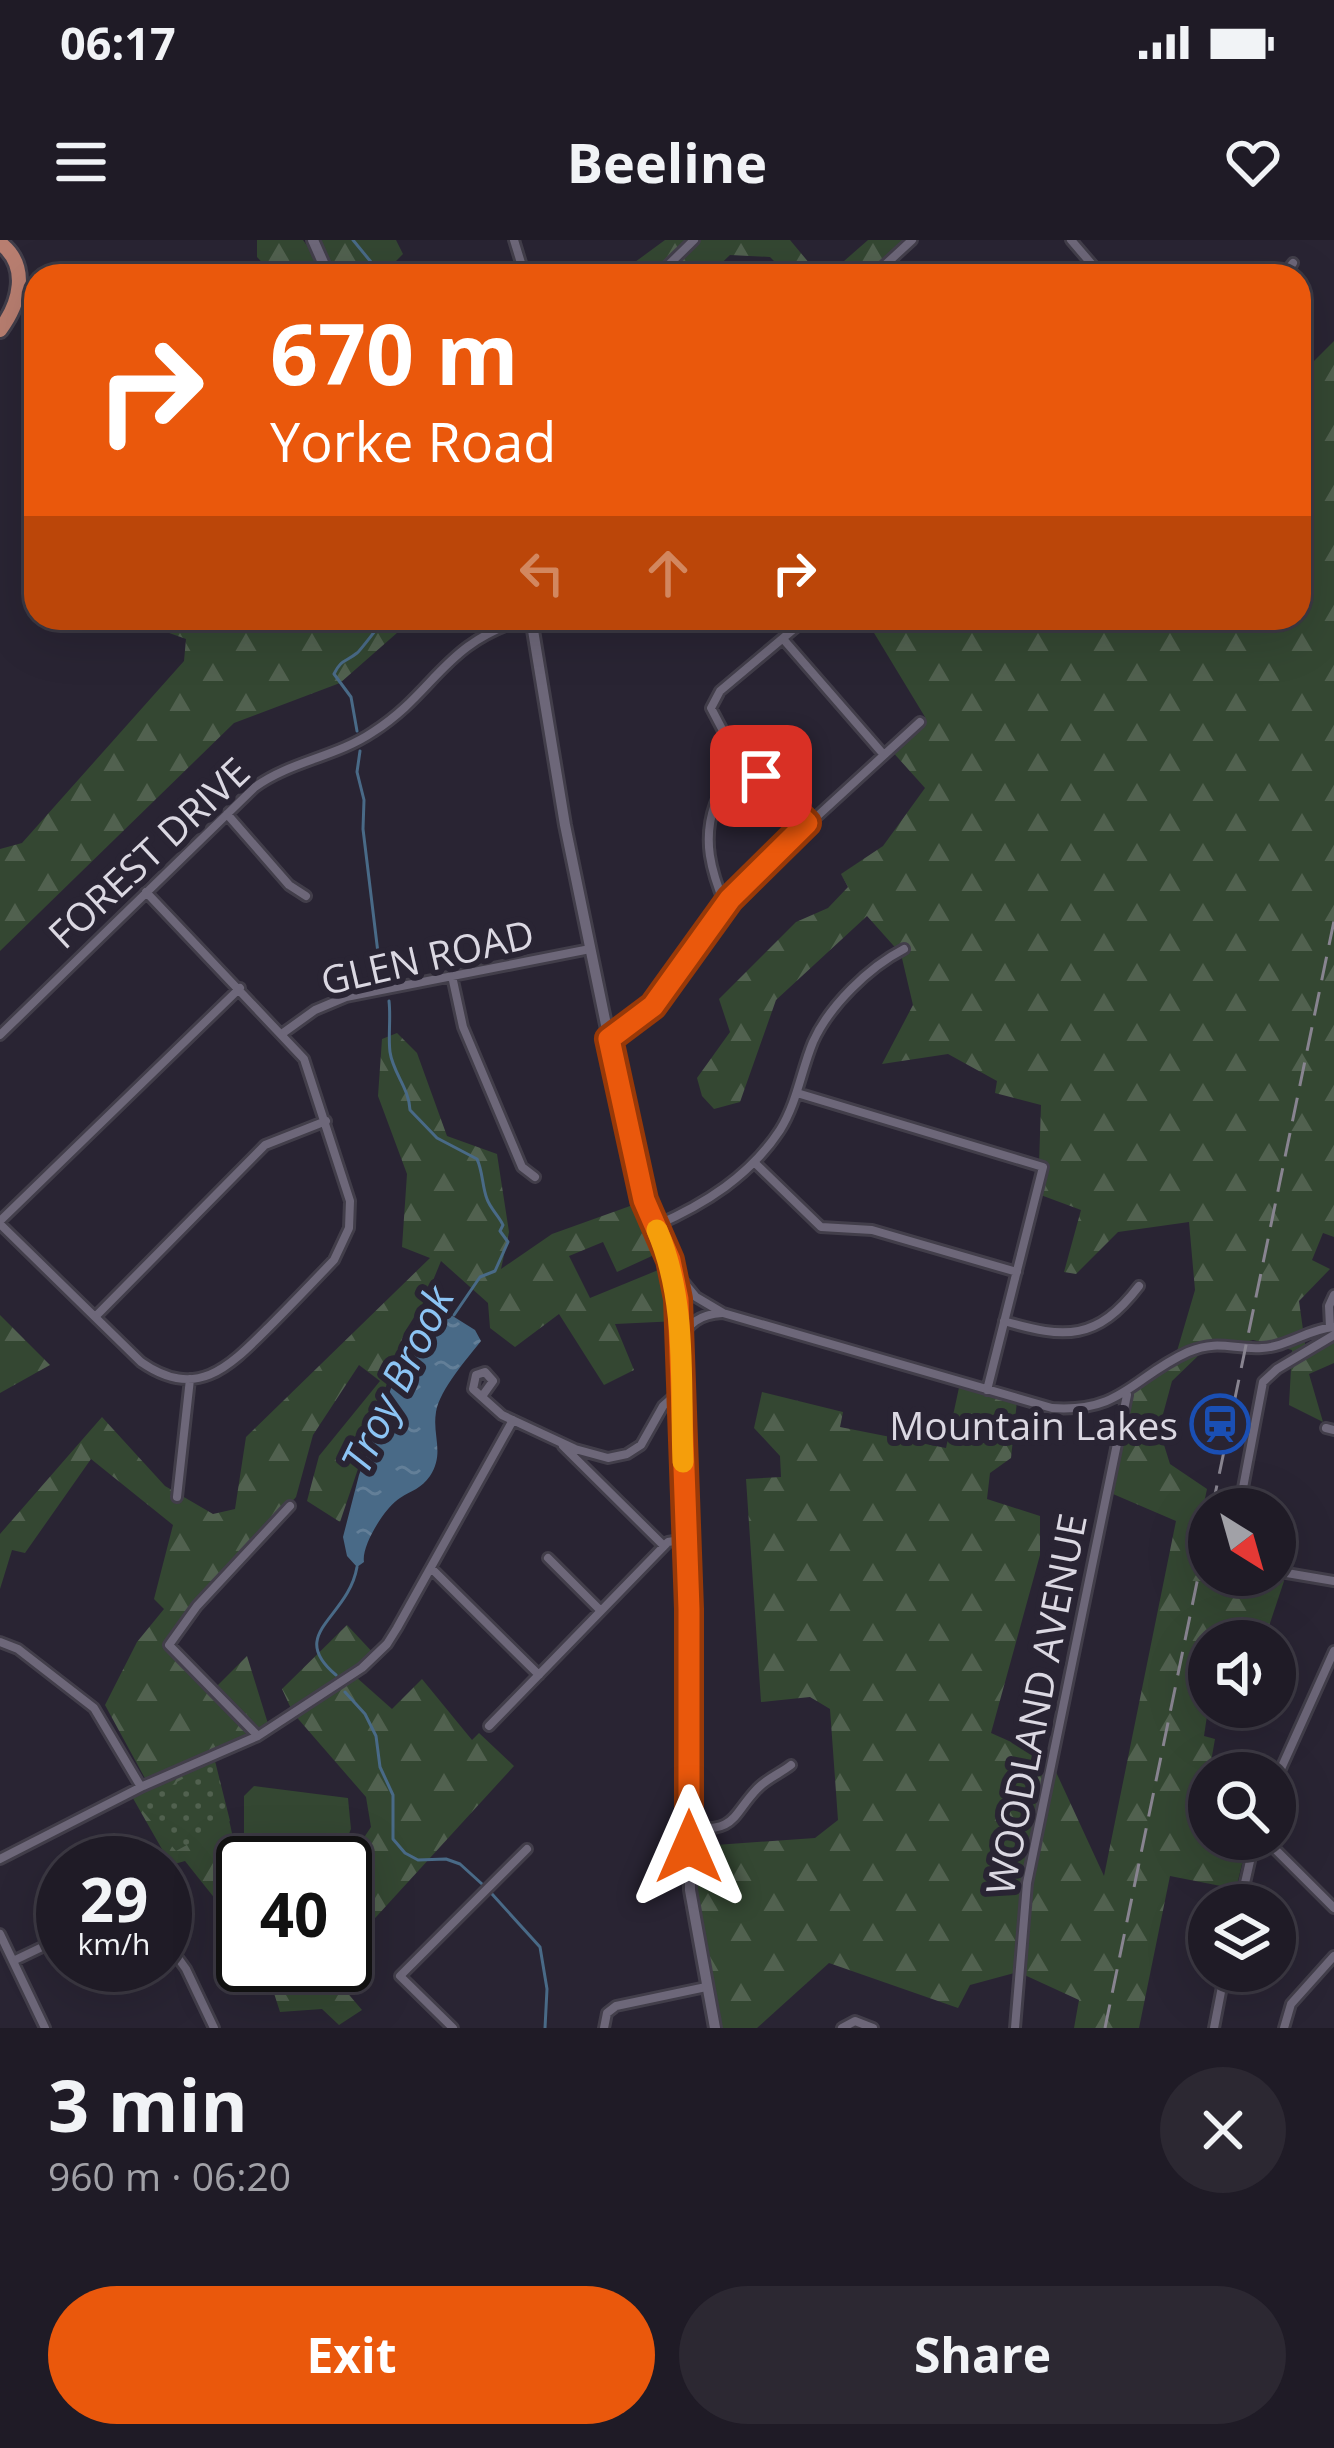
<!DOCTYPE html>
<meta charset="utf-8">
<style>
:root{--surface:#1f1b26;--page:#2c2832;--text:#f1f3f6;--muted:#a1a1a7;--line:#3c3943;--accent:#ea580c}
body{margin:0;font-family:"Open Sans",sans-serif;background:var(--page);color:var(--text);height:100vh;display:flex;flex-direction:column;font-size:45px;white-space:nowrap}
*{box-sizing:border-box;margin:0}
p{font-size:39px;color:var(--muted)}
.icon{flex:none;width:66px;height:66px;fill:none;stroke:currentColor;stroke-width:2;stroke-linecap:round;stroke-linejoin:round}
.map{position:relative;height:1788px;overflow:hidden}
.sheet{display:flex;flex-direction:column;background:var(--surface);flex:1}
.sheet>*{flex:none}
.guide{position:absolute;left:24px;top:24px;width:1287px;height:366px;border-radius:36px;box-shadow:0 12px 48px #0002,0 0 0 3px var(--line);background:#ea580c;color:#fff;overflow:hidden}
.needle{width:78px;rotate:143deg}
.controls{position:absolute;left:1188px;top:1248px;display:grid;gap:24px}
.controls a{display:grid;place-items:center;width:108px;height:108px;border-radius:50%;background:var(--surface);box-shadow:0 12px 48px #0002,0 0 0 3px var(--line);font-size:60px}
.speed{position:absolute;left:36px;top:1596px;display:flex;gap:24px;font-size:60px;font-weight:700;text-align:center}
.speed>*{display:grid;place-content:center;width:156px;height:156px;border-radius:50%;background:var(--surface);box-shadow:0 12px 48px #0002,0 0 0 3px var(--line);line-height:1}
.speed small{font-size:30px;font-weight:400}
.speed .limit{border:6px solid #111;border-radius:18px;background:#fff;color:#111}
.pin{position:absolute;display:grid;place-items:center;width:102px;height:102px;color:#fff;margin:-51px;border-radius:24px;box-shadow:0 6px 18px #0006}
.me{position:absolute;width:132px;margin:-66px;rotate:0deg;stroke-linejoin:round;filter:drop-shadow(0 0 9px #0008)}
.turn{display:flex;align-items:center;gap:42px;height:252px;padding:0 48px;font-size:54px}
.turn .icon{width:156px;height:156px;stroke-width:2.5}
.turn b{display:block;font-size:84px;line-height:102px}
.lanes{display:flex;align-items:center;height:114px;padding:0 48px;background:#0003;justify-content:center;gap:60px;direction:ltr}
.lanes .off{opacity:.35}
.round{display:grid;place-items:center;flex:none;width:126px;height:126px;border-radius:63px;background:var(--page)}
.head{display:flex;align-items:center;justify-content:space-between;height:204px;padding:0 48px}
h1{font-size:72px;font-weight:700;line-height:90px}
.action{display:flex;gap:24px;margin-top:auto;padding:24px 48px}
.action a{flex:1;height:138px;border-radius:72px;background:var(--accent);color:#fff;font-size:48px;font-weight:700;line-height:138px;text-align:center}
.action a+a{background:var(--page);color:var(--text)}
.status{display:flex;justify-content:space-between;align-items:center;height:84px;padding:0 60px;background:var(--surface);direction:ltr}
.status svg{height:33px;fill:currentColor}
header{display:flex;justify-content:space-between;align-items:center;height:156px;padding:0 48px;background:var(--surface);font-size:54px;font-weight:700}
.map>svg:first-child{display:block}
.grass{fill:#344732}
.forest{fill:url(#forest-firs)}
.park{fill:url(#park-dots)}
.water{fill:url(#water-ripples)}
.lines{fill:none;stroke-linecap:round;stroke-linejoin:round}
.stream{stroke:#496a87;stroke-width:3}
.minor-casing{stroke:#423e4a;stroke-width:14}
.tertiary-casing{stroke:#423e4a;stroke-width:16}
.trunk-casing{stroke:#423e4a;stroke-width:20}
.minor{stroke:#6d6779;stroke-width:8}
.tertiary{stroke:#6d6779;stroke-width:10}
.trunk{stroke:#b87e70;stroke-width:14}
.rail{stroke:#888490;stroke-width:3;stroke-dasharray:24 12;stroke-linecap:butt}
.route-casing{stroke:#983908;stroke-width:30}
.route{stroke:#ea580c;stroke-width:21}
.slow{stroke:#f59e0b;stroke-width:21}
.labels{text-anchor:middle;dominant-baseline:central;stroke-width:12;stroke-linejoin:round;paint-order:stroke}
.street-label{font-size:39px;fill:#dbd8e2;stroke:#292433}
.poi-label{font-size:39px;fill:#dbd8e2;stroke:#292433;text-anchor:end}
.water-label{font-size:42px;font-style:italic;fill:#8cc4f4;stroke:#292433}
</style>
<div class="status"><b>06:17</b><svg viewBox="0 0 49 12"><path d="M0 12V9h3v3zM5 12V6h3v6zM10 12V3h3v9zM15 12V0h3v12zM26 1h20v11H26zM47 4h2v5h-2z"/></svg></div>
<header><svg class="icon" aria-label="menu" viewBox="0 0 24 24"><path d="M4 6h16M4 12h16M4 18h16"/></svg>Beeline<svg class="icon" aria-label="heart" viewBox="0 0 24 24"><path d="M12 20l-8-8c-3-5 5-10 8-4 3-6 11-1 8 4z"/></svg></header>
<div class="map">
<svg width="1334" height="1788" viewBox="0 0 1334 1788">
<defs>
<pattern id="forest-firs" width="22" height="20" patternUnits="userSpaceOnUse" patternTransform="scale(3)"><rect width="22" height="20" fill="#344732"/><path d="M5 1l3.5 6h-7zM16 11l3.5 6h-7z" fill="#51614f"/></pattern>
<pattern id="park-dots" width="8" height="8" patternUnits="userSpaceOnUse" patternTransform="scale(3)"><rect width="8" height="8" fill="#344732"/><path d="M2 2h.1M6 6h.1" fill="none" stroke="#51614f" stroke-width="1.8" stroke-linecap="round"/></pattern>
<pattern id="water-ripples" width="26" height="14" patternUnits="userSpaceOnUse" patternTransform="scale(3)"><rect width="26" height="14" fill="#496a87"/><path d="M2 4q2-2 4 0t4 0M15 11q2-2 4 0t4 0" fill="none" stroke="#637f98"/></pattern>
</defs>
<rect width="100%" height="100%" fill="#292433"/>
<path class="grass" d="M254 1546 348 1558 351 1589 337 1623H244V1556Z"/>
<path class="forest" d="M257 0H303L308 7 320 0H396L403 14 381 36H275L257 17Z
M665 0H790L820 36H789L770 17 730 15 708 36H616Z
M868 0H915L876 36H827Z
M1334 101V997L1323 993 1312 1020 1330 1029 1299 1061 1305 1104 1334 1103V1123L1309 1134 1323 1182 1289 1165 1292 1110 1253 1100 1200 1114 1172 1141 1159 1189 1170 1224 1207 1249 1193 1315 1209 1320V1335H1261L1284 1341 1264 1401H1209V1462L1204 1496 1215 1499 1206 1550 1209 1599H1248L1236 1649 1170 1636 1139 1788H1074L1079 1760 1018 1732 970 1745 958 1768 829 1723 757 1788H718L688 1607 815 1598 838 1580 830 1469 810 1457 761 1462 746 1239 781 1237 780 1216 754 1188 762 1152 843 1172 840 1187 946 1208 960 1143 1017 1161 1011 1218 990 1233 987 1259 1040 1276V1315L991 1493 1050 1519 1104 1636 1176 1281 1106 1251 1124 1156 1175 1118 1195 1050 1189 982 1118 992 1076 1034 1064 1032 1081 970 1038 954 1041 865 995 853 997 841 948 814 882 824 913 765 901 714 867 676 776 760 740 862 714 869 702 856 697 838 730 792 719 759 796 682 828 668 848 647 841 634 883 606 925 548 890 509 925 477 865 378 831 389 822 378H1299V136Z
M127 378H414L340 443 234 483 0 711V609L22 603 184 421 186 399Z
M397 793 417 813 447 896 497 914 509 992 501 1029 552 994 644 961 665 1010 617 1032 603 1002 569 1016 590 1058 668 1026 678 1081 615 1084 634 1130 604 1145 559 1074 515 1107 490 1088 488 1063 441 1021 425 1060 404 1093 340 1282 307 1261 319 1216 380 1141 359 1125 313 1195 296 1257 171 1401 213 1450 247 1416 269 1487 211 1521C231 1573 243 1637 243 1694L185 1621 171 1625 130 1553 147 1542 105 1465 137 1402 164 1369 154 1359 173 1285 91 1219 25 1313 12 1310 0 1349V1294L102 1177 165 1246 213 1274 235 1269 246 1197 430 1018 402 1007 407 934 378 856 382 799Z
M0 1075 50 1125 0 1153Z
M347 1385 377 1417 356 1437 392 1469 422 1439 472 1500 479 1493 514 1526 345 1711V1626L371 1587 366 1557 293 1473 282 1449Z
M265 1725H332L328 1730 362 1770 339 1785 322 1769 280 1772Z"/>
<path class="park" d="M215 1521 230 1581 176 1611 137 1564Z"/>
<path class="water" d="M435 1065 475 1090 481 1101C467 1119 440 1149 436 1172 432 1196 445 1213 430 1236 421 1249 412 1250 400 1258 385 1267 361 1306 364 1322L357 1327 347 1316 343 1297 359 1235 393 1143 414 1098Z"/>
<g class="lines">
<path class="stream" d="M353 0 371 22 370 36
M357 491 351 457 334 434C341 419 346 422 357 413 360 411 381 383 385 378
M360 511 357 532 364 560 363 589 378 713 386 740
M389 761C391 778 388 796 390 812 393 833 409 848 410 870L437 898 477 919C483 932 482 946 487 959 490 968 499 976 503 985L500 991 508 1002 495 1031 480 1037 454 1075
M336 1435C286 1393 348 1379 357 1327
M345 1452 365 1474 376 1496 380 1527 393 1555V1599L405 1613 418 1620 446 1619 460 1624 482 1644
M492 1654 540 1707 547 1749 545 1788"/>
<defs>
<path id="minor" d="M514 0 525 36
M1071 0 1102 36
M657 36 694 0
M873 36 912 0
M1283 36 1293 23
M784 400 884 515
M227 574 289 645 306 656
M807 583 745 517 733 510 711 468 720 451 807 378
M725 665C711 631 702 600 715 564 722 546 733 529 733 510
M452 736 463 787 522 927 535 937
M283 793 315 770 346 757 590 709
M0 795 255 547C291 521 336 517 373 492 437 451 442 403 528 378
M609 799 667 751 731 659 752 636 920 482
M797 853 1043 927 987 1150
M754 922 821 987 872 990 1017 1032
M0 981 240 748
M0 984 141 1122C197 1161 229 1127 269 1087 291 1065 313 1042 334 1020L349 988 350 961 304 819 146 652
M655 986C705 964 750 936 780 890 797 863 801 831 813 802 829 766 869 727 904 709
M677 1034 696 1057 723 1073 1052 1168C1122 1173 1134 1136 1188 1112 1219 1099 1233 1110 1262 1108 1287 1107 1308 1089 1334 1087
M95 1077 265 905 326 881
M1004 1081C1065 1099 1097 1101 1139 1046
M1330 1087 1329 1066 1334 1055
M679 1103C687 1083 701 1074 722 1073
M483 1155 493 1141 485 1132 476 1135 473 1149 502 1175 575 1209 608 1218 627 1214 641 1205 663 1166 680 1151
M1326 1188 1334 1190
M563 1206 664 1306
M177 1257 190 1139
M1239 1269 1263 1142 1277 1129 1334 1095
M548 1318 601 1371
M431 1328 539 1435
M1275 1331 1334 1341
M0 1402 18 1409 94 1468 141 1547
M489 1486 668 1302 686 1299
M258 1496 169 1405 197 1366 290 1266
M1275 1542 1334 1411
M690 1588C737 1592 732 1575 757 1549 766 1539 781 1533 791 1525
M1255 1600 1269 1603 1334 1668
M0 1619 143 1546 258 1496 362 1428 387 1404 397 1388 513 1180
M1240 1665 1255 1599
M0 1694 45 1788
M165 1700 186 1729 214 1788
M13 1721 63 1697
M453 1788 400 1736 527 1609
M604 1788 607 1773 616 1766 706 1747
M842 1788 855 1781 873 1788
M1015 1788 1027 1643 1127 1155
M1214 1788 1225 1731
M1284 1788 1291 1764 1334 1716"/>
<path id="tertiary" d="M313 0 329 36
M531 378 565 585 626 882 644 960 675 1041 689 1369 690 1650 715 1788"/>
<path id="trunk" d="M0 3C30 26 20 63 0 90"/>
</defs>
<use href="#minor" class="minor-casing"/>
<use href="#tertiary" class="tertiary-casing"/>
<use href="#trunk" class="trunk-casing"/>
<use href="#minor" class="minor"/>
<use href="#tertiary" class="tertiary"/>
<use href="#trunk" class="trunk"/>
<path class="rail" d="M1212 1269 1334 681
M1105 1788 1209 1284"/>
</g>
<g class="lines">
<defs>
<path id="route" d="M689 1607V1369L678 1059 670 1020 644 960 609 799 653 766 730 659 807 583 761 536"/>
</defs>
<use href="#route" class="route-casing"/>
<use href="#route" class="route"/>
<path class="slow" d="M657 990C688 1062 680 1145 683 1222"/>
</g>
<defs>
<symbol id="station-ring" viewBox="-11 -11 22 22"><circle r="9.5" fill="#292433" stroke="#1a4fb4" stroke-width="1.5"/><path d="M-3-6H3Q5-6 5-4V2Q5 4 3 4L4.5 6H3L1.5 4h-3L-3 6H-4.5L-3 4Q-5 4-5 2V-4Q-5-6-3-6ZM-3.5-4v3h7v-3ZM-3.5 1v1.5H-2V1ZM2 1v1.5H3.5V1Z" fill="#1a4fb4"/></symbol>
</defs>
<g fill-rule="evenodd">
<use href="#station-ring" x="1187" y="1151" width="66" height="66"/>
</g>
<g class="labels">
<g class="street-label">
<text transform="translate(148 612) rotate(-43)">FOREST DRIVE</text>
<text transform="translate(427 716) rotate(-13)">GLEN ROAD</text>
<text transform="translate(1035 1464) rotate(-79)">WOODLAND AVENUE</text>
</g>
<g class="poi-label">
<text x="1178" y="1184">Mountain Lakes</text>
</g>
<g class="water-label">
<text transform="translate(396 1139) rotate(-64)">Troy Brook</text>
</g>
</g>
</svg>
<div class="controls">
<a><svg class="needle" viewBox="-14 -14 28 28"><path d="M0-13l5 13h-10z" fill="#e53935"/><path d="M0 13l5-13h-10z" fill="#a1a1a7"/></svg></a>
<a><svg class="icon" aria-label="sound" viewBox="0 0 24 24"><path d="M4 9h4l5-4v14l-5-4H4zM17 9q2 3 0 6"/></svg></a>
<a><svg class="icon" aria-label="search" viewBox="0 0 24 24"><circle cx="10" cy="10" r="6"/><path d="M15 15l6 6"/></svg></a>
<a><svg class="icon" aria-label="layers" viewBox="0 0 24 24"><path d="M12 4l9 5-9 5-9-5zM3 14l9 5 9-5"/></svg></a>
</div>
<div class="speed"><div>29<small>km/h</small></div><div class="limit">40</div></div>
<div class="pin" style="left:761px;top:536px;background:#d93025"><svg class="icon" aria-label="arrive" viewBox="0 0 24 24"><path d="M6 21V4h12l-3 4 3 4H6"/></svg></div>
<svg class="me" style="left:689px;top:1607px" viewBox="-20 -20 40 40"><path d="M0-17L14 15 0 8-14 15z" fill="#ea580c" stroke="#fff" stroke-width="4"/></svg>
<div class="guide">
<div class="turn"><svg class="icon" aria-label="right" viewBox="0 0 24 24"><path d="M7 20v-9h11M14 6l5 5-5 5"/></svg><div><b>670 m</b>Yorke Road</div></div>
<div class="lanes"><svg class="icon off" aria-label="left" viewBox="0 0 24 24"><path d="M17 20v-9H6M10 6l-5 5 5 5"/></svg><svg class="icon off" aria-label="ahead" viewBox="0 0 24 24"><path d="M12 20V5M6 11l6-6 6 6"/></svg><svg class="icon" aria-label="right" viewBox="0 0 24 24"><path d="M7 20v-9h11M14 6l5 5-5 5"/></svg></div>
</div>
</div>
<section class="sheet">
<div class="head"><div><h1>3 min</h1><p>960 m · 06:20</p></div><a class="round"><svg class="icon" aria-label="close" viewBox="0 0 24 24"><path d="M6 6l12 12M18 6L6 18"/></svg></a></div>
<div class="action"><a>Exit</a><a>Share</a></div>
</section>
